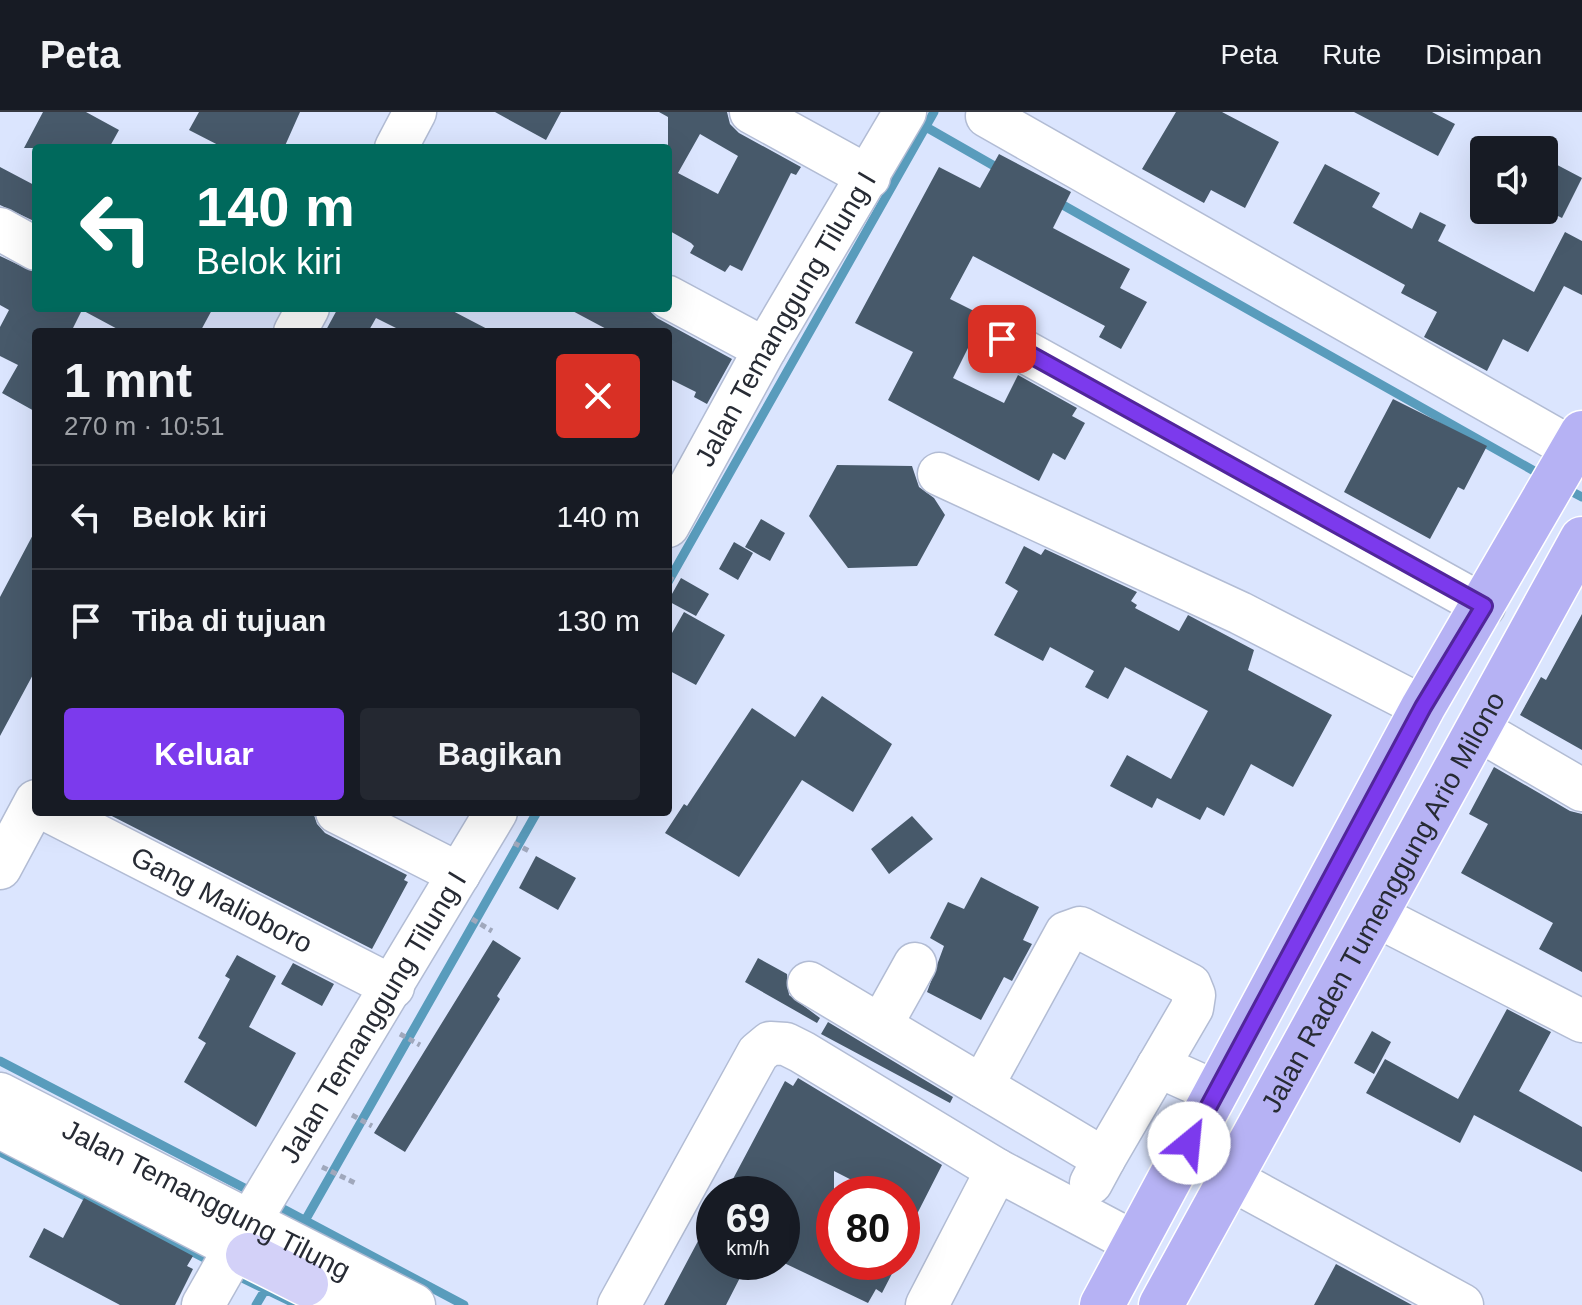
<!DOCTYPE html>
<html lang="id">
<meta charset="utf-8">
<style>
:root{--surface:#171b24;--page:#242831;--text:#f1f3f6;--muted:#9ea1a6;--line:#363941;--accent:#7c3aed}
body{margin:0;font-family:Arial,sans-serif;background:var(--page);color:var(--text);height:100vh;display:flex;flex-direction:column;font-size:30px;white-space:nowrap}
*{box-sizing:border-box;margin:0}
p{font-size:26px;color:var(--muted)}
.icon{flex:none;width:44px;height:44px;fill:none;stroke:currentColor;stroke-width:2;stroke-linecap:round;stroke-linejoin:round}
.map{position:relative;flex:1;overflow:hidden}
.drawer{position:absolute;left:32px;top:216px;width:640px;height:488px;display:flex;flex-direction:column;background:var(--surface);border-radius:8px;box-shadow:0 8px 32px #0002}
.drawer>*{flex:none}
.banner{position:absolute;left:32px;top:32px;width:640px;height:168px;border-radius:8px;box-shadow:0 8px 32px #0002;background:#00695c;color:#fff;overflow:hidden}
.tools{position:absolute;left:1470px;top:24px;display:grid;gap:16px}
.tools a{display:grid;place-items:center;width:88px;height:88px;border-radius:8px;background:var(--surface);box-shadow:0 8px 32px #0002;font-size:40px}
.speed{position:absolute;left:696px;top:1064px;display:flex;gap:16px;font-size:40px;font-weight:700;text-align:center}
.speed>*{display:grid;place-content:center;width:104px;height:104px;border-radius:50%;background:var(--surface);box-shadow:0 8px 32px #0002;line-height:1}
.speed small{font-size:20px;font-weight:400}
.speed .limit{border:12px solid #d22;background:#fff;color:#111}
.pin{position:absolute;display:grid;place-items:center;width:68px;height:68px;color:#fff;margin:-34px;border-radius:16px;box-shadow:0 4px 12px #0006}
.me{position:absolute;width:88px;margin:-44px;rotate:28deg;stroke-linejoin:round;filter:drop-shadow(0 0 6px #0008)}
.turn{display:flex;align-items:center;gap:28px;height:168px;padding:0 32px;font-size:36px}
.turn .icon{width:104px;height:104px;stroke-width:2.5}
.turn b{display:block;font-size:56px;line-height:68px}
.round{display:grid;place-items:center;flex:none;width:84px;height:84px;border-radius:8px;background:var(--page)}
.summary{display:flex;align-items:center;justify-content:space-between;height:136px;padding:0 32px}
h1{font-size:48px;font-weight:700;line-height:60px}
.button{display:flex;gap:16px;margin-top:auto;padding:16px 32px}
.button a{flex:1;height:92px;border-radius:8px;background:var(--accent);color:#fff;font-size:32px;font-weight:700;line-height:92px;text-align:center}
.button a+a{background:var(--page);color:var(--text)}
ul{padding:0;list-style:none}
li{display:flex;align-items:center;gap:24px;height:104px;padding:0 32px;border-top:2px solid var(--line)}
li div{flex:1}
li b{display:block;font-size:30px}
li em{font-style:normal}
header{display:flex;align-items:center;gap:48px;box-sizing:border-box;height:112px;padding:0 40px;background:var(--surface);border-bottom:2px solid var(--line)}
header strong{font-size:38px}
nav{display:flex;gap:44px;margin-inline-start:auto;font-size:28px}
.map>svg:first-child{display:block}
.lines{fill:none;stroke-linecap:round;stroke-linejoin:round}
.stream{stroke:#599cbc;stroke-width:9}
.building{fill:#47596a;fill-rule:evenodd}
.minor-casing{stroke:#b2bcd4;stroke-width:45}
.major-casing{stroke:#fff;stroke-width:47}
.highway-casing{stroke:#fff;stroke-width:47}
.path{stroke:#a0a8bc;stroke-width:5;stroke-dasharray:6 4;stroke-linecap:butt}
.minor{stroke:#fff;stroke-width:42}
.major{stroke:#d3d1f8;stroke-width:44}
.highway{stroke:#b6b2f4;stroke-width:44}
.route-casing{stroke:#51269a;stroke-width:20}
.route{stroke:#7c3aed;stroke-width:14}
.labels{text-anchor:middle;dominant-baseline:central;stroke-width:8;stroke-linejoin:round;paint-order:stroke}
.street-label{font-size:28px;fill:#272b34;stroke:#dbe5fe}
</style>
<header>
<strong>Peta</strong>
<nav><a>Peta</a><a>Rute</a><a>Disimpan</a></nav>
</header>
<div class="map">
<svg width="1582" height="1193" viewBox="0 0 1582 1193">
<rect width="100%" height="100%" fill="#dbe5fe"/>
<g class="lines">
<path class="stream" d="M926 15 1003 59
M1054 88 1543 364
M1563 375 1582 385
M668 470 934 0
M0 949 256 1082
M0 1040 214 1151
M272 1091 464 1193
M298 1121 537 700
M234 1162 298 1193
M256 1193 271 1168"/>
</g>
<path class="building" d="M43 0H86L119 18 109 36H24Z
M199 0H300L284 36H224L189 18Z
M495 0H561L546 28Z
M659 0H727L730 12 739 21 801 55 796 63 791 61 742 159 730 153 725 160 690 141 694 134 691 131 668 118V5ZM700 22 738 44 718 82 678 61Z
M1176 0H1222L1279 30 1245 96 1211 78 1204 91 1142 57Z
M1354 0H1432L1455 12 1438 44Z
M999 42 1071 80 1053 116 1130 157 1120 176 1147 190 1121 237 1099 225 1105 214 973 144 950 187 984 204 953 266 1004 291 1018 263 1077 296 1072 304 1085 311 1065 348 1053 341 1039 369 888 288 913 240 855 211 939 55 980 76Z
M1544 46 1582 66 1562 106 1544 97Z
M1325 52 1380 81 1372 95 1412 117 1420 100 1446 113 1438 129 1534 180 1565 120 1582 129V183L1564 174 1528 240 1503 227 1487 259 1424 225 1437 200 1401 181 1405 173 1293 111Z
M0 55 36 74V110L0 93Z
M0 144 36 161V196H213L200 220H123L82 198 71 220H36V300L2 281 18 253 0 244V215L9 198 0 193Z
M338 196H447L493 220H404L376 206 368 220H325Z
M567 196H647L657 206 732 247 707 292 694 285 696 280 668 266V220H612Z
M1393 287 1487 334 1464 378 1458 375 1430 427 1344 380Z
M837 353 912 354 919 375 934 386 945 403 917 454 848 456 809 404Z
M761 407 785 421 770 449 745 435Z
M36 417V557L0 624V485Z
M734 430 753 441 738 468 719 457Z
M1024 434 1041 443 1045 437 1137 480 1131 489 1137 493 1135 496 1179 519 1188 503 1254 538 1248 558 1332 603 1293 675 1251 652 1224 704 1207 695 1200 708 1157 686 1152 696 1110 674 1127 643 1171 667 1208 599 1125 555 1108 587 1085 575 1094 559 1050 535 1043 549 994 523 1018 479 1005 471Z
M681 466 709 482 696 504 668 489Z
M684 500 725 523 696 573 668 558V528Z
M1582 502V638L1520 603 1541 565 1546 568Z
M822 584 892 632 853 700 802 668 739 765 665 721 684 692 687 694 752 596 795 625Z
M1494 655 1570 699 1582 702V860L1539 837 1553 811 1461 761 1488 712 1469 702Z
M104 700H313L317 712 325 721 407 763 404 768 408 770 372 837Z
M912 704 933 727 889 762 871 737Z
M536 744 576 766 558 798 519 776Z
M981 765 1039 795 1023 828 1032 832 1012 869 1004 865 981 908 927 880 944 834 930 826 948 790 964 797Z
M493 828 521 846 497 884 500 887 405 1040 374 1021Z
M237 843 276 864 249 915 296 941 256 1015 184 970 206 931 198 926 230 867 225 864Z
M758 846 787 862 789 883 820 906 817 911 745 870Z
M293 851 334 872 322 894 281 872Z
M1507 897 1551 920 1519 979 1582 1015V1060L1474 1003 1460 1031 1366 981 1385 947 1458 987Z
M828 910 953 985 950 991 821 922Z
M1372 919 1391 930 1374 962 1354 951Z
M798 966 942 1053 917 1102 902 1094V1082H879L834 1059V1150H898L882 1181 876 1177 868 1191 782 1150V1082H725L785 969 793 974Z
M84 1086 193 1144 187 1154 193 1157 175 1193H120L29 1145 44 1116 63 1126Z
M714 1099V1150H748L726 1193H664Z
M1336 1152 1412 1193H1314Z"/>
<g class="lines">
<defs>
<g id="minor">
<path d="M751 0 869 65"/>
<path d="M987 4 1573 337"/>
<path d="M396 36 415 0"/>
<path d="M0 117 36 137"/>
<path d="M668 185 765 237"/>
<path d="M295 220 308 196"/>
<path d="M1002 227 1484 494"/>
<path d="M939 362 1240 501 1423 595"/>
<path id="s1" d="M668 414 765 237 905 0"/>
<path d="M1479 618 1582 678"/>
<path id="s2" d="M51 700 393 875"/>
<path d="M337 700 459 762"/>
<path d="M0 756 36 689"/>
<path d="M1375 803 1582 909"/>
<path d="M809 871 1104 1047 1091 1071"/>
<path d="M881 913 915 852"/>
<path d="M1158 954 1216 980"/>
<path d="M982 974 1066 821 1080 816 1190 873 1194 883 1192 896 1104 1047"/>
<path id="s3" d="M0 982 414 1193"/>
<path d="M0 1015 248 1143"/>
<path d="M1229 1066 1462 1193"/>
<path id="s4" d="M250 1109 496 700"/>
<path d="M306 1172 348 1193"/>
<path d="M203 1193 236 1135"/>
<path d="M619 1193 758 941 770 931 786 932 802 940 997 1058 1135 1131"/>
<path d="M927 1193 997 1058"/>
</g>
<path id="major" d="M248 1143 306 1172"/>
<g id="highway">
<path d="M1102 1193 1423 595 1582 321"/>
<path id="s5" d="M1161 1193 1582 427"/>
</g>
</defs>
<use href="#minor" class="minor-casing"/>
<use href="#major" class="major-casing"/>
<use href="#highway" class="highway-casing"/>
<path class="path" d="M668 465 675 469
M514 731 531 740
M472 807 492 819
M400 922 420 933
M352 1003 372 1014
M322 1055 357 1072"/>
<use href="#minor" class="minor"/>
<use href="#major" class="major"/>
<use href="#highway" class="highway"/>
</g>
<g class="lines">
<defs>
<path id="route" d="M1002 227 1484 494 1423 595 1189 1031"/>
</defs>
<use href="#route" class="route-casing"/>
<use href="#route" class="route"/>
</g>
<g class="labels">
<g class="street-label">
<text stroke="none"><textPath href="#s1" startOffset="238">Jalan Temanggung Tilung I</textPath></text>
<text stroke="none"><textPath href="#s2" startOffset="192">Gang Malioboro</textPath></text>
<text stroke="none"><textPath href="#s5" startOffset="460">Jalan Raden Tumenggung Ario Milono</textPath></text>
<text stroke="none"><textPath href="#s4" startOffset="238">Jalan Temanggung Tilung I</textPath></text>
<text stroke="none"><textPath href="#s3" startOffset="232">Jalan Temanggung Tilung</textPath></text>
</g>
</g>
</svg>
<div class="tools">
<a><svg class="icon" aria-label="sound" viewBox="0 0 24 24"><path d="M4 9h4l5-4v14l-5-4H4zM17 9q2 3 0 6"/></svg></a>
</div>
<div class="speed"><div>69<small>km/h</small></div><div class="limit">80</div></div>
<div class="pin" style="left:1002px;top:227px;background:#d93025"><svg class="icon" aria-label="arrive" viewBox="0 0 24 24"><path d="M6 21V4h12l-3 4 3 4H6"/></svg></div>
<svg class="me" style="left:1189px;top:1031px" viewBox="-20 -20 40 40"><circle r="19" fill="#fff"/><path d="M0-13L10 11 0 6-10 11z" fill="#7c3aed"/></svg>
<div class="banner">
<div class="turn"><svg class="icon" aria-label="left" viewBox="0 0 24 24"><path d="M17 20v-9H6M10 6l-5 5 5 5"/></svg><div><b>140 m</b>Belok kiri</div></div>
</div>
<section class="drawer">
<div class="summary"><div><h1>1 mnt</h1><p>270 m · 10:51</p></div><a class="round" style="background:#d93025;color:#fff"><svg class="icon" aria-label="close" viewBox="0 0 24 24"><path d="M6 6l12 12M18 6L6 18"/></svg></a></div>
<ul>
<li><svg class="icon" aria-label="left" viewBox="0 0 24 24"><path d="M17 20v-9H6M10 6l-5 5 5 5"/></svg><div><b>Belok kiri</b></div><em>140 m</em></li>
<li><svg class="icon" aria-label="arrive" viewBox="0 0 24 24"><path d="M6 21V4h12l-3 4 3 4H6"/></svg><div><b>Tiba di tujuan</b></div><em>130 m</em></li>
</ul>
<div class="button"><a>Keluar</a><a>Bagikan</a></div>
</section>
</div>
